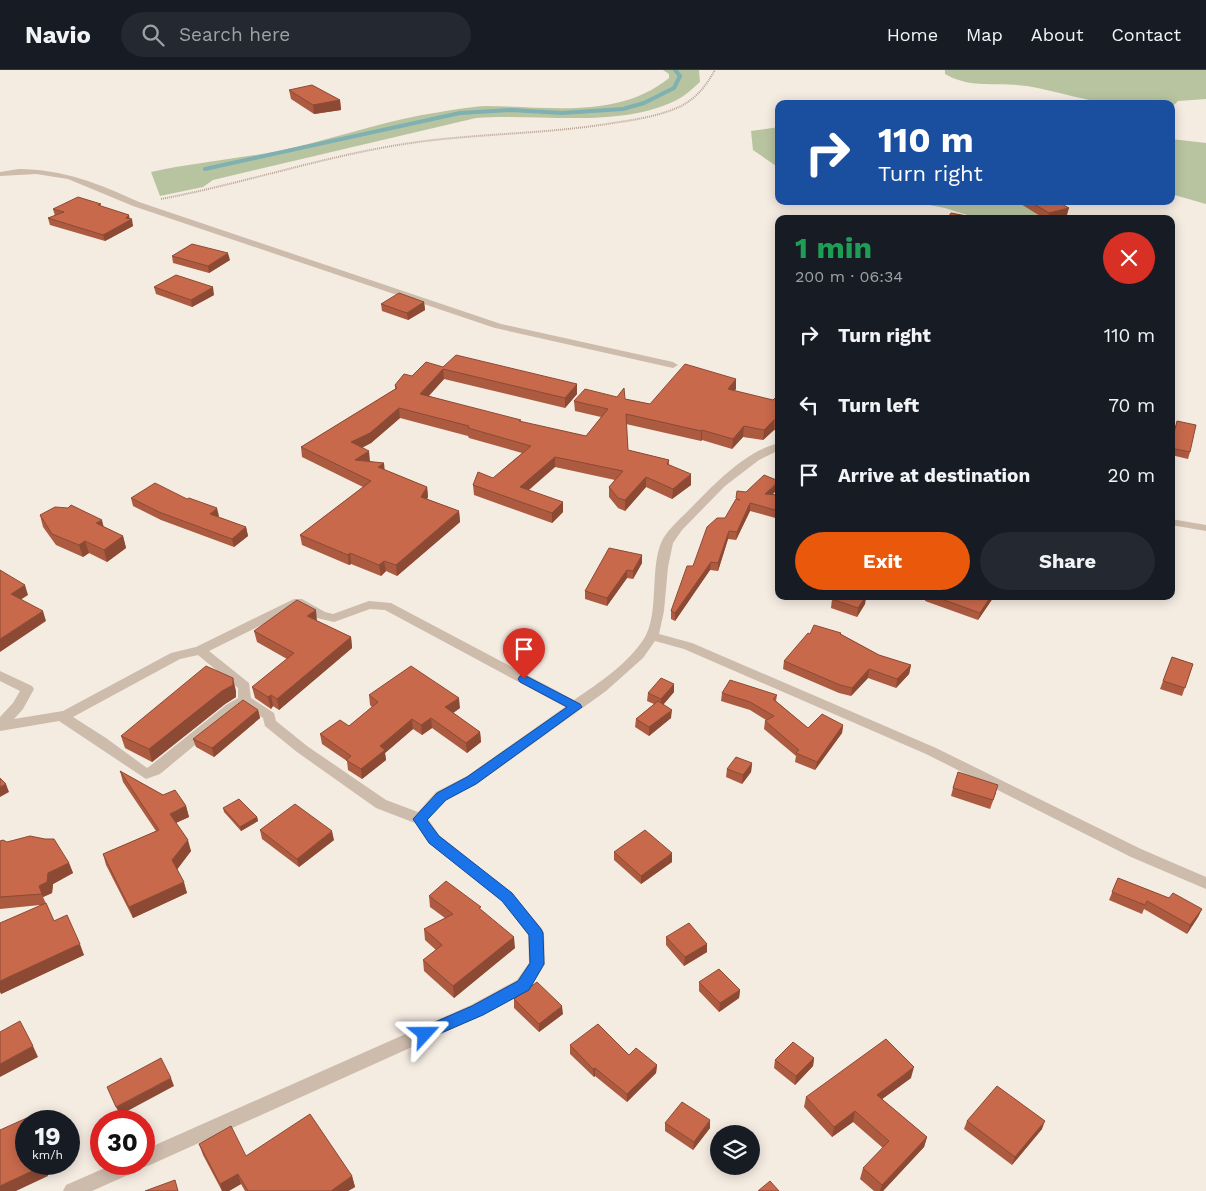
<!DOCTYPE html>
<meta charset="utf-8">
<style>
:root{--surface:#171b24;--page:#242831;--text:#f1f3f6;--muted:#9ea1a6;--line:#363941;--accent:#ea580c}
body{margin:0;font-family:"Work Sans",sans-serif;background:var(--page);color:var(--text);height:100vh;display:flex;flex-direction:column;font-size:19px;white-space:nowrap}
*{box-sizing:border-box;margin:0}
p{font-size:16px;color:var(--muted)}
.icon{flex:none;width:28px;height:28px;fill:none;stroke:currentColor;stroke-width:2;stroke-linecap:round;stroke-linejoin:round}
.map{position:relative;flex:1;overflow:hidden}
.details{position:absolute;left:775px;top:145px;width:400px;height:385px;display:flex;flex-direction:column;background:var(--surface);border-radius:10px;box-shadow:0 2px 12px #0003}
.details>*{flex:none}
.top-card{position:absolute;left:775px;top:30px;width:400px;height:105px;border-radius:10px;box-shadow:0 2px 12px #0003;background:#1a4fa0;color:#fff;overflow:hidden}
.fabs{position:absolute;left:710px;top:1055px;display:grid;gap:10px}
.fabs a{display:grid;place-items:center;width:50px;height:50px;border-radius:50%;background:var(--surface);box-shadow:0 2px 12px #0003;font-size:25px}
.speed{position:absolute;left:15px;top:1040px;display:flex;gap:10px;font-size:25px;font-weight:700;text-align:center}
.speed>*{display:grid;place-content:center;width:65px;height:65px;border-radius:50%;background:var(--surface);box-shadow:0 2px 12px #0003;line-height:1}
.speed small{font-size:12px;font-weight:400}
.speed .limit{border:8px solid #d22;background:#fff;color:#111}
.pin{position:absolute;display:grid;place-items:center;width:42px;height:42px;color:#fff;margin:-51px -21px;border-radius:50% 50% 50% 0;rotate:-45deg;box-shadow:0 0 5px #0007}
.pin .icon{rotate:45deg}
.me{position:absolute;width:55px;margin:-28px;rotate:66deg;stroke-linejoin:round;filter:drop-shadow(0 0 4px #0008)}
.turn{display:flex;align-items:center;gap:18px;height:105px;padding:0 20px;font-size:22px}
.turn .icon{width:65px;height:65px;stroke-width:2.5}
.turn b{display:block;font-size:35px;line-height:42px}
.round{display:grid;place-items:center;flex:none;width:52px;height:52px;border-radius:26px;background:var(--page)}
.summary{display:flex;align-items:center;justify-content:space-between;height:85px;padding:0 20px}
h1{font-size:30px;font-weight:700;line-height:38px;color:#1e9e55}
.cta{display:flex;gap:10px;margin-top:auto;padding:10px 20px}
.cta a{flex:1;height:58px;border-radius:30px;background:var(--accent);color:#fff;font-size:20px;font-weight:700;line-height:58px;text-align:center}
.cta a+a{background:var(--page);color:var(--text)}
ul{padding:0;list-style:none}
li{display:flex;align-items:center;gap:15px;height:70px;padding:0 20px}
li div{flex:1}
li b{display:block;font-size:19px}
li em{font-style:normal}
header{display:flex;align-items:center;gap:30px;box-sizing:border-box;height:70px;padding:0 25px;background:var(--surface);border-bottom:1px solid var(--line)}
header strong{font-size:24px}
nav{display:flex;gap:28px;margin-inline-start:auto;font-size:18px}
.search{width:350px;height:45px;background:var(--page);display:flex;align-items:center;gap:12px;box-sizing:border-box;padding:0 18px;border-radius:28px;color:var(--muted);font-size:19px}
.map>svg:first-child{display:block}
.green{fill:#b8c4a0}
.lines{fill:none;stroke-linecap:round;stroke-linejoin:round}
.stream{stroke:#7fb0b2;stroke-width:4}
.path{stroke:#b9a596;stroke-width:2;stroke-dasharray:1 1;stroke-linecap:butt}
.minor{fill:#cdbbac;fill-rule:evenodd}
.wall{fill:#ac5a40}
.shaded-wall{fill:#8c4a34}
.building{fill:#c8694b;stroke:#8c4a34}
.route{fill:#1a73e8;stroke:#114b97}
</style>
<header>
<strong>Navio</strong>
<div class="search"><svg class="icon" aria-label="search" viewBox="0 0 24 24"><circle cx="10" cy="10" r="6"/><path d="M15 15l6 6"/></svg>Search here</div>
<nav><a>Home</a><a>Map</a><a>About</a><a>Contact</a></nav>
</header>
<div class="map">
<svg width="1206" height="1121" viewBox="0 0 1206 1121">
<rect width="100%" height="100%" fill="#f4ebe1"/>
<path class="green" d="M663 0H699L700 12C694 17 688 23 682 27 626 60 539 43 476 48L213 110 203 117 160 126 151 102C193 93 236 89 278 81 326 71 374 54 422 45 442 42 465 37 486 36 548 36 617 50 669 8V4Z
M945 0H1206V29L1178 31 1171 38V34C1152 34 1133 35 1114 34 1085 31 1056 21 1027 16 999 12 970 19 945 4Z
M779 57V98L753 80 751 61Z
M1171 69 1206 73V134L1171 124Z
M908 131H1046L1048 149H980L945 138Z"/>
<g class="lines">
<path class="stream" d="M205 99 460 43 511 40 562 43 623 39 644 33 674 18 680 6 675 0"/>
<path class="path" d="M161 129C241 114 318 88 398 75 469 63 542 65 613 53 634 50 659 46 679 37 697 28 705 17 715 0"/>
<path class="minor" d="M19 99C62 99 100 114 139 132L501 254 673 292 678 295 673 298 495 258 133 136 68 109 36 104 0 106V102Z
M779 373V380L759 390 725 416 682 460 673 473 668 497 664 541 659 564 692 573 936 678 1141 779 1206 807V819L1131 787 926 684 684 579 655 571 643 588 606 621 477 714 446 730 428 749 439 765 512 823 542 859 544 863 545 894 529 920 483 945 150 1095 144 1097 141 1096 139 1100 92 1121H63L66 1115 114 1094H144V1080L471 935 517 910 529 893 528 865 502 831 429 773 415 753 376 738 297 682 265 656 263 648 245 636 236 641 160 704 146 709 59 651 0 661V647L13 633 20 621 0 611V601L32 616 34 619 23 639 14 649 63 641 171 583 196 577 294 529H302L325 542 333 544 369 531 391 533 574 630C599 613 629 593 645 567 659 542 650 500 661 473 666 461 679 450 688 441 713 416 743 382 779 373ZM298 537 317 548 334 552 370 539 385 540 565 637 467 706 436 722 418 742 386 730 307 676 276 651 274 643 251 628 249 613 209 581ZM198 585 238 618V628L226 635 150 696 147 698 106 668 73 647 180 589Z
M1171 449 1206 455V461L1171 455Z"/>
</g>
<path class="wall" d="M289 20 340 30 341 40 314 44 291 29Z
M1016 131H1056L1067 145 1054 149H1045Z
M101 137 130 149 133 156 105 171 50 155 48 148 55 146 53 139Z
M172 186 230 190 209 203 173 193Z
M154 217 214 225 192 237 156 224Z
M424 232 425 240 408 250 382 241 381 234Z
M443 297 577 324 565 338 444 309 429 326 521 352 586 366 601 347 575 341 574 331 625 329 650 334 736 309V319L734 321 773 330 779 324V361H778L774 360 763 370 743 367 732 379 702 370 701 371 626 354 628 380 669 390V395L691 415 672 429 646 417 625 441 618 438 609 427V417L615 410 555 397 529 420 563 442 552 453 474 425 473 415 493 408 522 383 469 368 468 366 400 348 371 373 362 378 370 391 385 400 427 417 428 427 427 429 459 441 460 452 397 506 386 501 381 506 351 494 349 495 302 475 300 465 363 417 302 387 301 377 395 319V315L412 306Z
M1177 351 1190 382 1188 389 1171 385V373Z
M778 419 772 424 779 425V449L750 441 736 470 728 469 718 501 710 500 675 551 671 549V541L693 496 725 448 746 422Z
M131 428 219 446 218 447 246 457 248 466 234 477 161 450 133 436Z
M40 445 104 457 123 466 126 478 107 492 89 483 83 487 56 475 43 457Z
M779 466V477L777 476 778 468Z
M642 485V493L633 509 627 508 607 536 585 529V521Z
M866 526 865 534 857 547 831 538 832 529Z
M926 526H993V528L978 550 925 531Z
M317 551 351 567 352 578 279 640 273 636 271 639 255 628 252 617 287 589 257 572 254 561Z
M841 563V564L879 585 911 595 909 604 896 618 868 608 851 626 839 623 783 599 784 591 810 564Z
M1172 587 1193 594 1182 626 1160 619Z
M236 621V627L225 634 152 692 125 678 121 666Z
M674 622 663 635 671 648 649 666 635 657 636 649 654 634 647 631 648 623Z
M722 623 777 625 776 631 808 658 843 655 842 663 815 700 795 692 796 686 764 659 765 651 766 650 750 640 721 631Z
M369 625 460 638 453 643 480 662 481 672 467 683 432 658 422 665 413 659 385 683 386 690 362 709 348 700 347 691 322 674 320 664 349 656 372 637 370 635Z
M258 640 260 648 214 687 196 677 193 669Z
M752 693 751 702 742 714 726 707 727 699Z
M120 701 163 725 186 736 189 747 176 753 191 781 177 799 187 823 133 848 106 795 103 784 156 761 123 712Z
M953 718 996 723 990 739 951 726Z
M223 738 257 747 258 751 241 761 224 742Z
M260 760 334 770 299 797 262 769Z
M45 769 69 793 73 803 53 814 52 823 43 827 54 851 84 885 1 924 40 835 0 839V771L7 772Z
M614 782 672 792 641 814 614 790Z
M1118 808 1169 828 1202 839 1198 847 1187 864 1144 839 1142 844 1109 830Z
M429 826 481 840 515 878 454 928 424 901 423 890 436 880 425 870 424 859 445 848 430 837Z
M666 867 707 874V882L684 896 666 875Z
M699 912 740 920 739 928 719 942 699 921Z
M514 929 563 944 539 962 514 938Z
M570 975 629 985 657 995 656 1003 627 1032 595 1006 594 1007 570 984Z
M814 988 813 996 795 1015 774 998 775 990Z
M911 1008 882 1029 927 1067 924 1077 883 1121H874L860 1109 863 1098 883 1078 853 1052 832 1067 804 1037 806 1027Z
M967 1051 1042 1059 1012 1095 964 1059Z
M665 1053 710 1058 693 1080 665 1061Z
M199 1074 246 1086 352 1106 355 1117 348 1121H245L241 1114 229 1121H222L203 1085Z"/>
<path class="shaded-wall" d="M340 30 341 40 314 44 313 35Z
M1069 138 1067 145 1054 149H1048L1049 143Z
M129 145 130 150 132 149 133 156 105 171 103 165Z
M228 183 230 190 209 203 208 196Z
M213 217 214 225 192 237 191 230Z
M424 232 425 240 408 250 407 243Z
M443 299 444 309 421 334 420 324Z
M736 309V319L727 329 728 319Z
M577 314V324L565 338V328Z
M399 338 400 348 371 373 352 382 351 372Z
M774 350V360L763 370 764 360Z
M744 356 743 367 732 379 733 369Z
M702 360V370L701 371V361Z
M369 381 370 391 355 390Z
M555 387V397L520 427V417Z
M384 393 385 403 378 397Z
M691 404V415L672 429 673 419Z
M646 407V417L625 441V430Z
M779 411 778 419 765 432V424Z
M427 417 428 427 422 437 421 427Z
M563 432V442L552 453V443Z
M750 433V441L736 470 737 462Z
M217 438 219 446 212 452 210 444Z
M459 441 460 452 397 506 396 495Z
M102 450 105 462 96 453Z
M246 457 248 466 234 477 232 469Z
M729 461 728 469 718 501V493Z
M123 466 126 478 107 492 104 480Z
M85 471 89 483 83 487 79 475Z
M350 483 351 494 349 495 348 485Z
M642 485V493L633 509V501Z
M384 491 386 501 381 506 379 495Z
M711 492 710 500 675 551V543Z
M627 500V508L607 536V528Z
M25 515 28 525 14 534 11 524Z
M866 526 865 534 857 547 858 538Z
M991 526H993V528L978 550 980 543Z
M316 540 317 551 307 546Z
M43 541 46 551 0 582V569Z
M351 567 352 578 279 640 277 629Z
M911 595 909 604 896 618 897 609Z
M869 599 868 608 851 626 852 618Z
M233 608 236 621V627L225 634 152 692 149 679Z
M674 614V622L661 637V629Z
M271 625 273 636 271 639 268 627Z
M459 628 460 638 446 648 445 637Z
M258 640 260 648 214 687 212 678Z
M672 640 671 648 649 666V657Z
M431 648 432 658 422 665 421 655Z
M412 649 413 659 385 683 386 690 362 709 361 699 380 676Z
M843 655 842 663 815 700 817 692Z
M480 662 481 672 467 683 466 673Z
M752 693 751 702 742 714 743 705Z
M6 714 9 722 0 727V717Z
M186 736 189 747 173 754 170 744Z
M257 747 258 751 241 761 240 757Z
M332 761 334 770 299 797 297 789Z
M188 770 191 781 176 801 172 790Z
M672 783V792L641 814V806Z
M69 793 73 803 53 814 52 823 43 827 39 816 48 803Z
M184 812 187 823 133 848 129 837Z
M1202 839 1198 847 1187 864 1190 855Z
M514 867 515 878 454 928 453 916Z
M80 874 84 885 1 924 0 922V911Z
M707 874V882L684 896 685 887Z
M740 920 739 928 719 942 720 933Z
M562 936 563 944 539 962V954Z
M33 976 38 987 0 1007V994Z
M814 988 813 996 795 1015 796 1006Z
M657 995 656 1003 627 1032V1024Z
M914 997 911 1008 874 1035 877 1025Z
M595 998V1006L594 1007 593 999Z
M171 1008 174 1016 120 1045 116 1037Z
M855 1041 853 1052 832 1067 834 1057Z
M710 1050V1058L693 1080 694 1072Z
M1045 1051 1042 1059 1012 1095 1015 1087Z
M927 1067 924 1077 883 1121H880L882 1115Z
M42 1094H44L48 1106 16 1121H0V1116Z
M238 1104 241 1114 229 1121H222L220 1114Z
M352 1106 355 1117 348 1121H331Z"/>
<path class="building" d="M312 15 340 30 313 35 289 20Z
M78 127 101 134 98 135 129 145 126 148 132 149 103 165 48 148 64 142 53 139Z
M1029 131H1056L1069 138 1049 143Z
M951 143 977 148 976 149H947Z
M192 174 228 183 208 196 172 186Z
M176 205 213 217 191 230 154 217Z
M399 223 424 232 407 243 381 234Z
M456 285 577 314 565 328 443 299 420 324 521 350 519 351 586 366 608 339 574 331 585 319 617 327 624 318 625 329 650 334 685 294 736 309 728 319 773 330 779 324V351L774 350 764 360 744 356 733 369 702 360 701 361 626 344 628 380 669 390 667 394 691 404 673 419 646 407 625 430 618 428 609 417 623 401 555 387 520 417 563 432 552 443 473 415 478 402 493 408 531 376 468 358 469 356 399 338 370 363 351 372 369 381 355 390 384 393 378 397 427 417 421 427 459 441 396 495 384 491 379 495 350 483 348 485 300 465 371 411 301 377 397 318 395 315 404 304 412 306 426 292 443 297Z
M1177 351 1196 355 1190 382 1171 378V374Z
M764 405 779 411 765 424 779 425V441L750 433 737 462 729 461 718 493 711 492 675 543 671 541 687 496H693L707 457 717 448H725L736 429 740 430 736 428 737 421 746 422Z
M155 413 187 429 189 428 217 438 210 444 246 457 232 469 159 442 131 428Z
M71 435 102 450 96 453 123 466 104 480 85 471 79 475 52 464 40 445 55 437 68 438Z
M609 478 642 485 633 501 627 500 607 528 585 521Z
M0 500 25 515 11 524 43 541 0 569Z
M834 526H866L858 538 832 529Z
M933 526H991L980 543Z
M297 530 316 540 307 546 351 567 277 629 271 625 268 627 252 617 294 583 254 561Z
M814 555 841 563 840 564 879 585 911 595 897 609 869 599 852 618 840 615 784 591 808 563 810 564Z
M1172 587 1193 594 1185 618 1163 611Z
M206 596 233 608V615L222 621 149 679 121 666Z
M411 596 459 628 445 637 480 662 466 673 431 648 421 655 412 649 380 676 385 680 361 699 346 690 351 686 320 664 340 650 349 656 378 632 369 625Z
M661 608 674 614 661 629 648 623Z
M730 610 777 625 773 629 808 658 822 644 843 655 817 692 796 683 799 680 765 651 774 646 750 632 722 623Z
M243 630 258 640 212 678 193 669Z
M658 631 672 640 649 657 636 649Z
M736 687 752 693 743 705 727 699Z
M120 701 163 725 175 720 186 736 170 744 188 770 172 790 184 812 129 837 103 784 159 760Z
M958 702 998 715 993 730 953 718Z
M0 708 6 714 0 717Z
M239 729 257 747 240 757 223 738Z
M295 734 332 761 297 789 260 760Z
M645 760 672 783 641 806 614 782Z
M30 766 45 769H54L69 793 48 803 47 812 39 816 42 824 0 827V771L3 770 7 772Z
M1118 808 1169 828 1173 823 1202 839 1190 855 1147 831 1145 835 1112 822Z
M446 811 481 837 479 838 514 867 453 916 423 890 442 875 424 859 453 844 429 826Z
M46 833 54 851 67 845 80 874 0 911V853Z
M689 853 707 874 685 887 666 867Z
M719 899 740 920 720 933 699 912Z
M537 912 562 936 539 954 514 929Z
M20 951 33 976 0 994V962Z
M598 954 629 985 636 978 657 995 627 1024 595 998 593 999 570 975Z
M886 969 914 997 877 1025 927 1067 882 1115 863 1098 889 1071 855 1041 834 1057 806 1027Z
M793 972 814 988 796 1006 775 990Z
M161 988 171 1008 116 1037 107 1017Z
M997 1016 1045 1051 1015 1087 967 1051Z
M682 1032 710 1050 694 1072 665 1053Z
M310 1044 352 1106 331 1121H248L238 1104 220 1114 199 1074 231 1056 246 1086Z
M29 1047 30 1051H26V1094H42L43 1096 0 1116V1060Z
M175 1110 178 1121H145Z
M770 1111 779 1121H758Z"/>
<path class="route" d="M524 605 580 634 582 637 476 714 446 730 427 750 439 766 512 823 541 859 543 863 544 894 529 920 483 945 425 970 419 968 417 964 419 959 472 936 518 911 530 893 529 865 502 831 429 773 413 749 437 723 467 707 567 637 520 612 518 609 520 606Z"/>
</svg>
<div class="fabs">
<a><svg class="icon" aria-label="layers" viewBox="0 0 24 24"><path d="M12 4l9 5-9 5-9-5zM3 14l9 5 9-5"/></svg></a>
</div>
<div class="speed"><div>19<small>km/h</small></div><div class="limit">30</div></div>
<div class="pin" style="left:524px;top:609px;background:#d93025"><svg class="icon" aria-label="arrive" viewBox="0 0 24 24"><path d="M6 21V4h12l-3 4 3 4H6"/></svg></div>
<svg class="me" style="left:425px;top:964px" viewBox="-20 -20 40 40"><path d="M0-17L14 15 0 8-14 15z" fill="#1a73e8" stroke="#fff" stroke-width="4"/></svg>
<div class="top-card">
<div class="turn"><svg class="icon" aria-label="right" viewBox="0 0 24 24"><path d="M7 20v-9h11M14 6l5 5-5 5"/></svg><div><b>110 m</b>Turn right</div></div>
</div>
<section class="details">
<div class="summary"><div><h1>1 min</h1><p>200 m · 06:34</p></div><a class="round" style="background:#d93025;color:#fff"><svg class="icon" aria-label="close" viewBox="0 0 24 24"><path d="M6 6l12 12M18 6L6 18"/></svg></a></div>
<ul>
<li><svg class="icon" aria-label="right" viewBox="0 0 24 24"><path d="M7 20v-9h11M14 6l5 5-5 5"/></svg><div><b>Turn right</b></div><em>110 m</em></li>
<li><svg class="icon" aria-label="left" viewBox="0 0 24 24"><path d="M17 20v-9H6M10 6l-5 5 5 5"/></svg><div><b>Turn left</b></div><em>70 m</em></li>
<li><svg class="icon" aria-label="arrive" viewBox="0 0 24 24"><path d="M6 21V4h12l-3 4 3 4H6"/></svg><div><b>Arrive at destination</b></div><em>20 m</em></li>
</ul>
<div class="cta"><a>Exit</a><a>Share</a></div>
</section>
</div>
